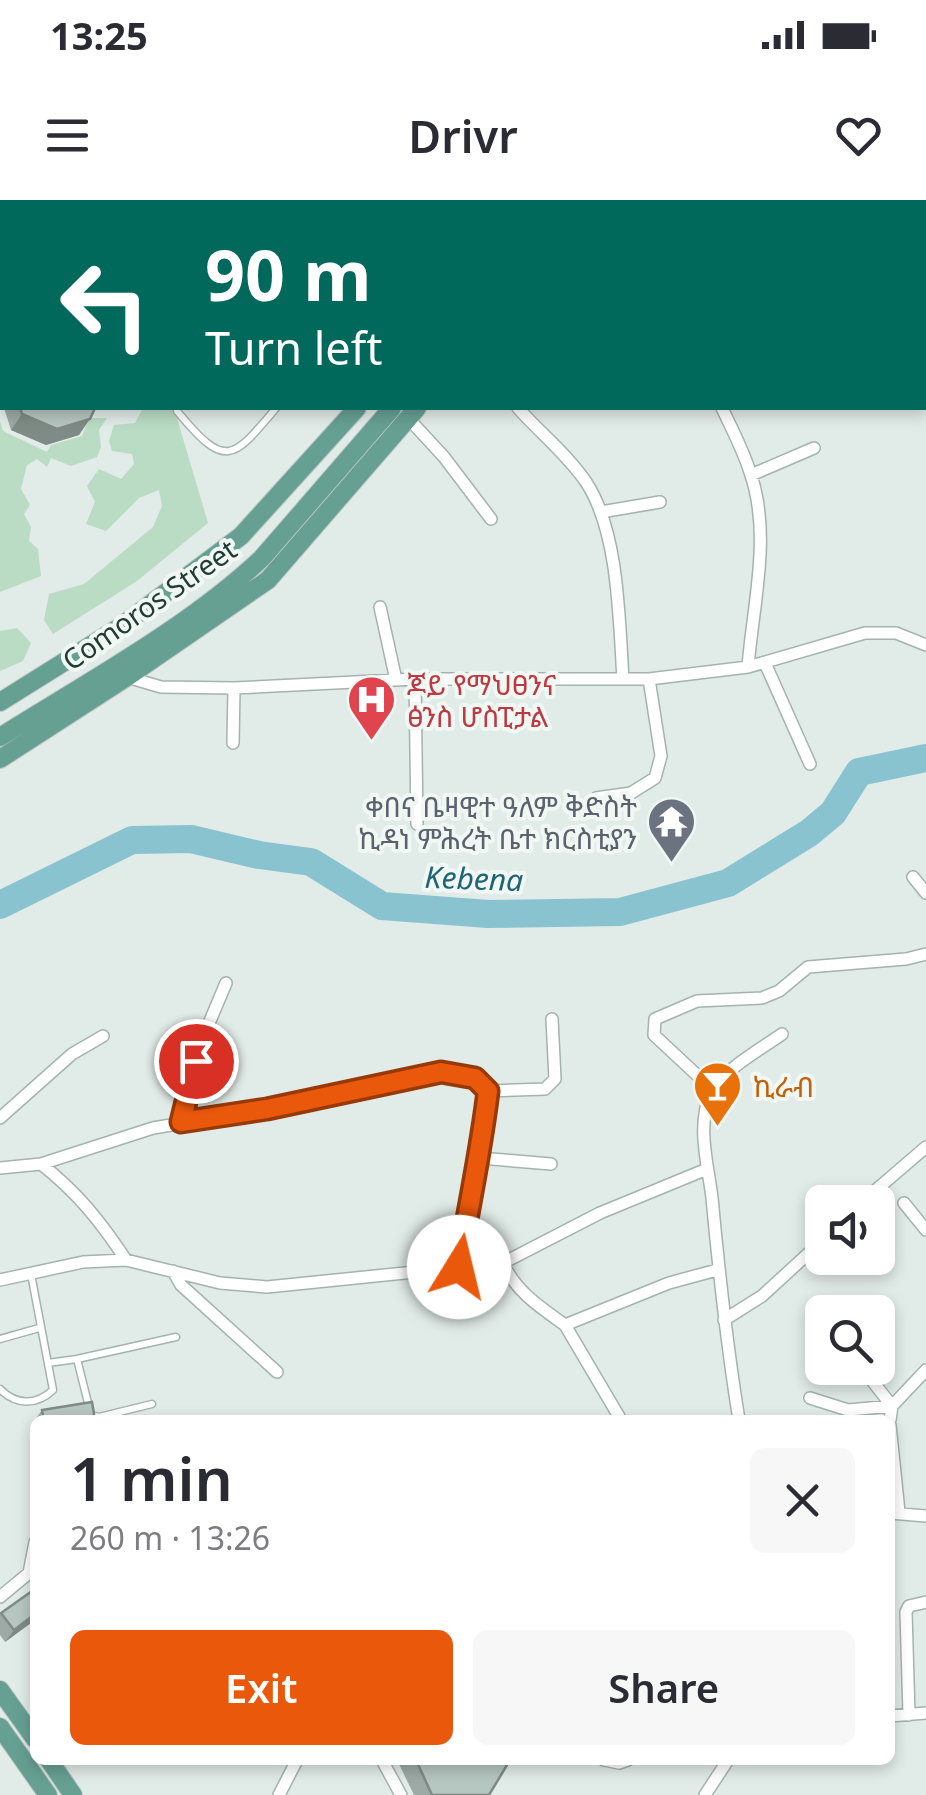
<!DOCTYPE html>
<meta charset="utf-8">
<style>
:root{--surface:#fff;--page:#f7f7f7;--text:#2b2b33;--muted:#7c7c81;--accent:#ea580c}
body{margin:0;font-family:"Noto Sans","Noto Sans Ethiopic",sans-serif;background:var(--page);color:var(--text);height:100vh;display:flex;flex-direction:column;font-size:38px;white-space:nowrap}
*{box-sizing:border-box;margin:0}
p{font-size:32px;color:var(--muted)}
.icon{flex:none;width:55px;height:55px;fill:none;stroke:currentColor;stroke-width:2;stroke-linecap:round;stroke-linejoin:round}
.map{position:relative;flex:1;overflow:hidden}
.details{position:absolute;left:30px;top:1215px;width:865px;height:350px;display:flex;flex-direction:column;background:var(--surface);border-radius:15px;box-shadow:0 5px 15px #0003}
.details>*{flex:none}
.banner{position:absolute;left:0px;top:0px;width:928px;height:210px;box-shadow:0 5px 15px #0003;background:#00695c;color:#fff;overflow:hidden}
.buttons{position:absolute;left:805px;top:985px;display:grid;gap:20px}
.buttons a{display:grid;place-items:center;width:90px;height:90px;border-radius:15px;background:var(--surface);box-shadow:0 5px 15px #0003;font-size:50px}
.pin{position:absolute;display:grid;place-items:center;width:85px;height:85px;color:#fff;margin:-42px;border:5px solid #fff;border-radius:50%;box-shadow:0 2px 10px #0007}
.me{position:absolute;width:110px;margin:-55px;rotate:9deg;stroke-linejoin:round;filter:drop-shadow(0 0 8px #0008)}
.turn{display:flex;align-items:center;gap:35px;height:210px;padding:0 40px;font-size:45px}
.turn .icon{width:130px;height:130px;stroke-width:2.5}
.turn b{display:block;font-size:70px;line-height:85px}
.round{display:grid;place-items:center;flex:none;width:105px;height:105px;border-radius:15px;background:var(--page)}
.overview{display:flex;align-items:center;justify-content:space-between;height:170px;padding:0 40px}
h1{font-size:60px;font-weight:600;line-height:75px}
.cta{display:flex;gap:20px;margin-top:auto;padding:20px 40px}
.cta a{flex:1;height:115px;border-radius:15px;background:var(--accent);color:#fff;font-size:40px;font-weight:600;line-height:115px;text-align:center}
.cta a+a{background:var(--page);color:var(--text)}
.status{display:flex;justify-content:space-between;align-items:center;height:70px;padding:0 50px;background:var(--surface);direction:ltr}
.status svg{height:28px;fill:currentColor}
header{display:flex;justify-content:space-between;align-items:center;height:130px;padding:0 40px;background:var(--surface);font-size:45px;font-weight:600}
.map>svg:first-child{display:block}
.green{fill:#badcc4}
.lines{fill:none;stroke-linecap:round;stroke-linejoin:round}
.river{stroke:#89c3cf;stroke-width:28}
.lane-casing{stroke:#a4b3ae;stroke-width:9}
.street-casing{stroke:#a4b3ae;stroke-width:14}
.primary-casing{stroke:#c1c8c6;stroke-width:20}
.lane{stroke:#fff;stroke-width:6}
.street{stroke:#fff;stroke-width:11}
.primary{stroke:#66a093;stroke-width:18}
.wall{fill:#9daaa5}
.shaded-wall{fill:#7f8b86}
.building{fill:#b6c6c0;stroke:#7f8b86;stroke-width:2.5}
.route-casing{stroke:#983908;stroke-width:25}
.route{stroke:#ea580c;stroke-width:18}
.labels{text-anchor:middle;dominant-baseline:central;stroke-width:8;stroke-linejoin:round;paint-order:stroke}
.street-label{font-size:28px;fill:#213b35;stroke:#f1f8f4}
.health-label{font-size:28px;fill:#be3a42;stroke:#f1f8f4;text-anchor:start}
.worship-label{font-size:28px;fill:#5b616d;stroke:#f1f8f4;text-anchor:end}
.food-label{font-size:28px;fill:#c56008;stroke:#f1f8f4;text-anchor:start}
.water-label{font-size:30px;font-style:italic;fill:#1d6476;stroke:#f1f8f4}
</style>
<div class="status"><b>13:25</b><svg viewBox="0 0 49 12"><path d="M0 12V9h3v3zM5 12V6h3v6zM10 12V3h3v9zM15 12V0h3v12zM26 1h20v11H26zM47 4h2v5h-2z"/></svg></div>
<header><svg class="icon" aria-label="menu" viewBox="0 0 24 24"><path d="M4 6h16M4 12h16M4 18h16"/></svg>Drivr<svg class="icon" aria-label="heart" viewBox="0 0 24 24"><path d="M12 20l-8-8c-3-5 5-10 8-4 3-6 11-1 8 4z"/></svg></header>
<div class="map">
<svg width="926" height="1595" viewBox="0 0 926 1595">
<rect width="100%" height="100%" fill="#e1ebe7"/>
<path class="green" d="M0 0H102L2 2 0 177Z
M143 208H174L208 323 137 381 53 434 44 420 49 394 84 384 153 327 162 306 159 290 139 298 106 331 86 324 95 302 87 286 99 269 121 279 134 264 132 254 112 251 109 241 114 225 135 223Z
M89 218H107L99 230 101 247 97 257 71 266 51 258 47 267 37 259 27 265 21 289 30 305 24 314 31 327 29 341 38 349 41 376 0 392V221L3 231 47 252 51 245 82 236Z
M17 428 31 443 23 461 0 471V431Z"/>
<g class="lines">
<path class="river" d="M0 705 132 640 191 639 259 655 311 662 382 706 488 714 620 712 728 683 809 633 833 613 859 572 926 558"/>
<defs>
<path id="lane" d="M141 2 145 0
M177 211C225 269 232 261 276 208
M0 1139 39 1128
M77 1159 176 1137
M48 1163 77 1159 91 1215 99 1217 152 1204
M0 1189C16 1205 36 1206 53 1190L31 1074"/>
<path id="street" d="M629 0 631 2
M925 57H926
M925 176 926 177
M518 208C540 233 567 254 586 282 619 332 619 420 623 479
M408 218 444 257 491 319
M751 275 814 248
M601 312 660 302
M380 407 396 480
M765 463 810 564
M748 467 865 433H896L926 445
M127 477 161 487 234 488 415 479H649L748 467C753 403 772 335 750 272 743 250 732 229 722 208
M415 479 417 624
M233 543 234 488
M596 598 631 593 655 578 661 556 649 479
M913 677 926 693
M712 889 654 835 655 819 697 801 762 798 779 791 808 767 906 759 926 754
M488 891 545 889 555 879 552 819
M0 918 72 854 103 836
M181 922 202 840 226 783
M480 958 551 964
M41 964C77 992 101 1022 126 1060
M0 968 41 964 153 928 267 909 441 872C462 874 473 876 488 891 481 951 468 1008 459 1067
M862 1002 926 947
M904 1003 926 1030
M503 1063C516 1092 540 1107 565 1125L669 1083 717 1070
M173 1071 181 1085 277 1172
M0 1080 83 1062 126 1060 220 1083 267 1087 503 1063 600 1013 707 969
M724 1120 762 1096 822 1041
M565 1125 621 1220
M810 1198 848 1210 892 1206 870 1178 867 1168
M739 1220C727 1146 719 1073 712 998 708 963 696 928 711 892 719 873 764 847 782 834
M890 1220 892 1206 926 1170
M890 1225 899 1312
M890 1313 926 1316
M0 1397 29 1373 35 1342
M909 1515 906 1412 909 1406 926 1402
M890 1516 926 1513
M382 1560 401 1595
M604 1560 619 1563 628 1560
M279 1595 297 1560
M705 1595 728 1560"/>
<path id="primary" d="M534 2 536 0
M574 2 576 0
M600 2 602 0
M0 502 120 427 241 336 357 208
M0 537C86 483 189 427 262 358L392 208
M0 559 127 477 268 380 417 208
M0 1490 35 1539
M0 1527 48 1595
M49 1560 73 1595"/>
</defs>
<use href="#lane" class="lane-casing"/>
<use href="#street" class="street-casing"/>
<use href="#primary" class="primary-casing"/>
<use href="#lane" class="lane"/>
<use href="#street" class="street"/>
<use href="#primary" class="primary"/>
</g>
<path class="wall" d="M288 0H314L312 2H291Z
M4 208H95L79 235 46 245 11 230Z
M42 1210 95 1220H35Z
M1 1413 35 1420 5 1442 0 1435V1415Z
M397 1560H498L489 1595H414Z"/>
<path class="shaded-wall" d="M22 214 90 219 79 235 46 245 11 230Z
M35 1414V1420L5 1442 14 1430Z"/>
<path class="building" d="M202 0H243L241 2H199Z
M347 0H369L372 2H344Z
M20 208H95L90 219 57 229 22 214Z
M92 1202 95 1220H44L42 1210Z
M35 1389V1414L14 1430 1 1413Z
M416 1560H498L507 1565 489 1595H432Z"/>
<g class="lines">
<defs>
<path id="route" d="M196 861 181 922 267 909 441 872 475 878 488 891C481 951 468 1008 459 1067"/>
</defs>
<use href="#route" class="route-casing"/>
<use href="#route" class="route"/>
</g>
<defs>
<symbol id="hospital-pin" viewBox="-11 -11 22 30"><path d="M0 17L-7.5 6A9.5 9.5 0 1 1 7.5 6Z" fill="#e0444e" stroke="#f1f8f4"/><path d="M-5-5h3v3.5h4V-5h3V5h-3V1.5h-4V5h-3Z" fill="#fff"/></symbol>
<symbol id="temple-pin" viewBox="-11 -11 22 30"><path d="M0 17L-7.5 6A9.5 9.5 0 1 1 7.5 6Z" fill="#6b7280" stroke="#f1f8f4"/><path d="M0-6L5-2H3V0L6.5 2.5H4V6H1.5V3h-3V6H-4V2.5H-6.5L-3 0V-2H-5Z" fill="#fff"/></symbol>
<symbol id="bar-pin" viewBox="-11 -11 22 30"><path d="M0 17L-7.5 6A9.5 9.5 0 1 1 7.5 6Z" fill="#e8710a" stroke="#f1f8f4"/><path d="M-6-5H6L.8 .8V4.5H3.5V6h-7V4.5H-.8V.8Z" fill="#fff"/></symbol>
</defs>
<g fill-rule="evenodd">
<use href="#hospital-pin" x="344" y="472" width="55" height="75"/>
<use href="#temple-pin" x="644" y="594" width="55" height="75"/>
<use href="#bar-pin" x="690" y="858" width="55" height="75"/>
</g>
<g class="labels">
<g class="street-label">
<text transform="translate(149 404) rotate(-35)">Comoros Street</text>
</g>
<g class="health-label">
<text x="407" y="484">ጆይ የማህፀንና<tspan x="407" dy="32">ፅንስ ሆስፒታል</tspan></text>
</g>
<g class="worship-label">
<text x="637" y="606">ቀበና ቤዛዊተ ዓለም ቅድስት<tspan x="637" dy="32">ኪዳነ ምሕረት ቤተ ክርስቲያን</tspan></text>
</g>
<g class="food-label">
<text x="753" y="886">ኪራብ</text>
</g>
<g class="water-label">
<text transform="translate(474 678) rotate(2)">Kebena</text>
</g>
</g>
</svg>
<div class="buttons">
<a><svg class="icon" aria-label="sound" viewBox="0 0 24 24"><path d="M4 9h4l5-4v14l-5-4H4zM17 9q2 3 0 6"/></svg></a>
<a><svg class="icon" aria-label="search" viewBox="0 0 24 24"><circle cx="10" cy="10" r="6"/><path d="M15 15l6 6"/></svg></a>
</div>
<div class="pin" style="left:196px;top:861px;background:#d93025"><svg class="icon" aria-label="arrive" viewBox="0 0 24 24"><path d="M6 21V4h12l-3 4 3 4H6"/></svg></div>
<svg class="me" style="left:459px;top:1067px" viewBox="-20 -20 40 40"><circle r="19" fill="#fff"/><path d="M0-13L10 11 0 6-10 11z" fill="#ea580c"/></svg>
<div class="banner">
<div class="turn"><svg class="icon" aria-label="left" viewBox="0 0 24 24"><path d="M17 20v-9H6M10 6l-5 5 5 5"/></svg><div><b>90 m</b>Turn left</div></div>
</div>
<section class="details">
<div class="overview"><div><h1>1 min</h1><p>260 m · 13:26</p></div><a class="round"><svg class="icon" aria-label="close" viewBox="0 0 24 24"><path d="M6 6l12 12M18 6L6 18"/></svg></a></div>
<div class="cta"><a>Exit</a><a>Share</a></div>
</section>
</div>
